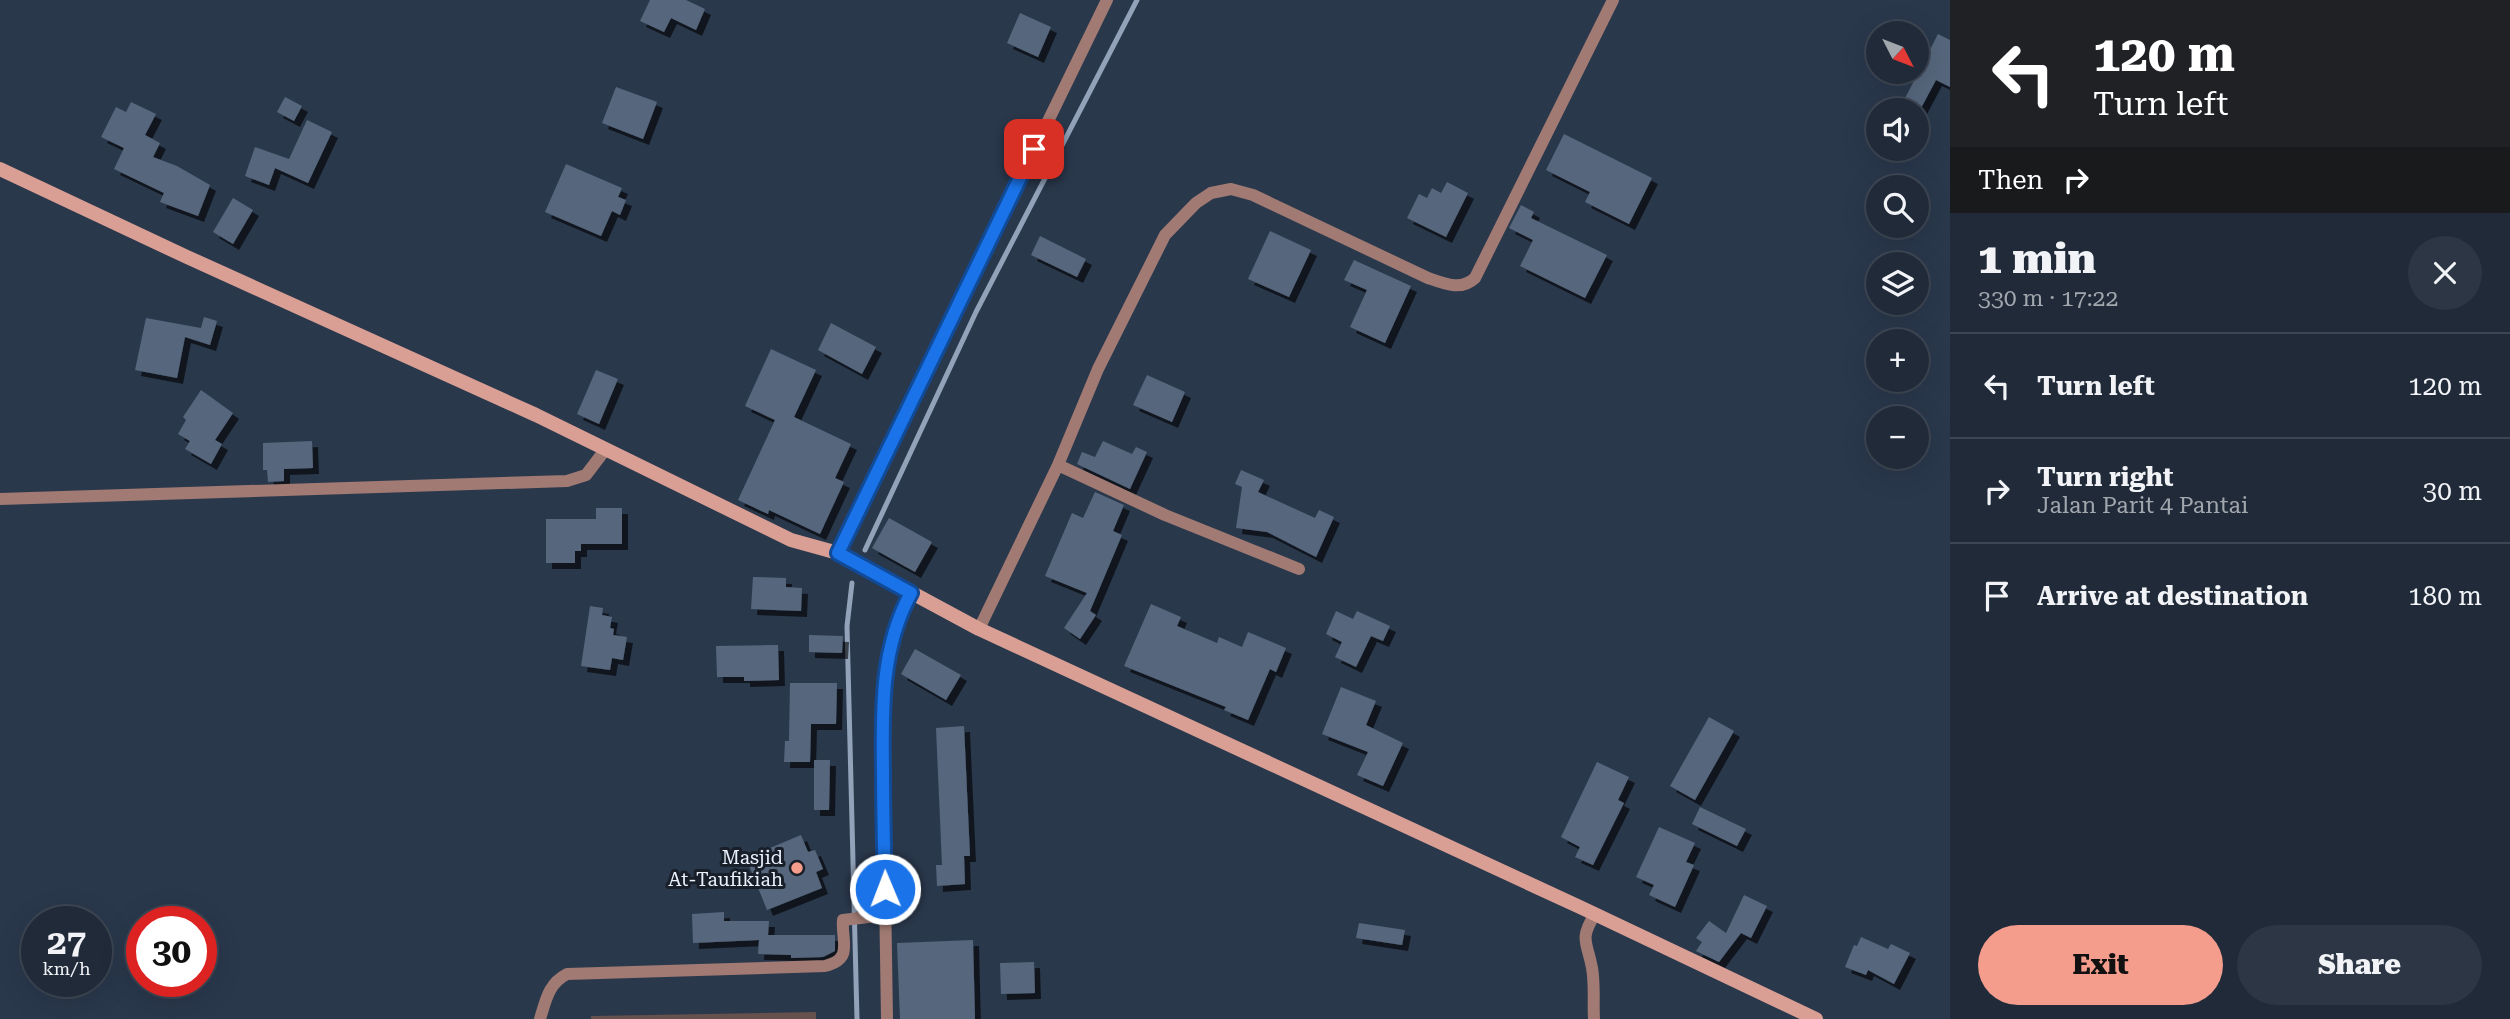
<!DOCTYPE html>
<meta charset="utf-8">
<style>
:root{--surface:#202a39;--page:#2d3644;--text:#f1f3f6;--muted:#a2a7ae;--line:#3d4653;--accent:#f49d8d}
body{margin:0;font-family:"Roboto Serif",serif;background:var(--page);color:var(--text);height:100vh;display:flex;flex-direction:column;font-size:26px;white-space:nowrap}
*{box-sizing:border-box;margin:0}
p{font-size:23px;color:var(--muted)}
.icon{flex:none;width:38px;height:38px;fill:none;stroke:currentColor;stroke-width:2;stroke-linecap:round;stroke-linejoin:round}
.map{position:relative;flex:1;overflow:hidden}
.side{display:flex;flex-direction:column;background:var(--surface);width:560px}
.side>*{flex:none}
.top-card{background:#202124;color:#fff;overflow:hidden}
.needle{width:46px;rotate:132deg}
.controls{position:absolute;left:1866px;top:21px;display:grid;gap:14px}
.controls a{display:grid;place-items:center;width:63px;height:63px;border-radius:50%;background:var(--surface);box-shadow:0 7px 28px #0002,0 0 0 2px var(--line);font-size:35px}
.speed{position:absolute;left:21px;top:906px;display:flex;gap:14px;font-size:35px;font-weight:700;text-align:center}
.speed>*{display:grid;place-content:center;width:91px;height:91px;border-radius:50%;background:var(--surface);box-shadow:0 7px 28px #0002,0 0 0 2px var(--line);line-height:1}
.speed small{font-size:18px;font-weight:400}
.speed .limit{border:10px solid #d22;background:#fff;color:#111}
.pin{position:absolute;display:grid;place-items:center;width:60px;height:60px;color:#fff;margin:-30px;border-radius:14px;box-shadow:0 4px 10px #0006}
.me{position:absolute;width:77px;margin:-38px;rotate:359deg;stroke-linejoin:round;filter:drop-shadow(0 0 5px #0008)}
.turn{display:flex;align-items:center;gap:24px;height:147px;padding:0 28px;font-size:32px}
.turn .icon{width:91px;height:91px;stroke-width:2.5}
.turn b{display:block;font-size:49px;line-height:60px}
.then{display:flex;align-items:center;height:66px;padding:0 28px;background:#0003;gap:14px;font-size:26px}
.round{display:grid;place-items:center;flex:none;width:74px;height:74px;border-radius:37px;background:var(--page)}
.summary{display:flex;align-items:center;justify-content:space-between;height:119px;padding:0 28px}
h1{font-size:42px;font-weight:800;line-height:52px}
.button{display:flex;gap:14px;margin-top:auto;padding:14px 28px}
.button a{flex:1;height:80px;border-radius:42px;background:var(--accent);color:#111;font-size:28px;font-weight:800;line-height:80px;text-align:center}
.button a+a{background:var(--page);color:var(--text)}
ul{padding:0;list-style:none}
li{display:flex;align-items:center;gap:21px;height:105px;padding:0 28px;border-top:2px solid var(--line)}
li div{flex:1}
li b{display:block;font-size:26px}
li em{font-style:normal}
main{display:flex;flex:1;min-height:0}
.map>svg:first-child{display:block}
.green{fill:#67514c}
.lines{fill:none;stroke-linecap:round;stroke-linejoin:round}
.stream{stroke:#92a2b9;stroke-width:5}
.building{fill:#56667c;filter:url(#shadow)}
.street{stroke:#a07a73;stroke-width:12}
.secondary{stroke:#da9f94;stroke-width:14}
.route-casing{stroke:#114b97;stroke-width:18}
.route{stroke:#1a73e8;stroke-width:12}
.poi-dot{fill:#f49d8d;stroke:#191f29;stroke-width:2.5}
.labels{text-anchor:middle;dominant-baseline:central;stroke-width:6;stroke-linejoin:round;paint-order:stroke}
.poi-label{font-size:19px;fill:#e8f1fe;stroke:#191f29;text-anchor:end}
</style>
<main>
<div class="map">
<svg width="1950" height="1019" viewBox="0 0 1950 1019">
<defs>
<filter id="shadow"><feDropShadow dx="6" dy="6" stdDeviation="0" flood-color="#0009"/></filter>
</defs>
<rect width="100%" height="100%" fill="#2a384c"/>
<path class="green" d="M816 1012V1019H591V1016Z"/>
<g class="lines">
<path class="stream" d="M865 550 976 312 1137 0
M852 583 847 626 857 1019"/>
</g>
<path class="building" d="M650 0H686L705 9 696 30 671 18 664 32 640 21Z
M1020 13 1051 27 1038 57 1007 43Z
M1938 34 1950 40V87L1936 80 1920 110H1899Z
M616 87 657 102 643 139 602 123Z
M285 97 302 106 294 121 277 112Z
M131 102 156 114 145 135 160 143 153 157 177 166 210 185 198 216 160 202 164 193 114 169 124 148 101 137 116 107 126 112Z
M307 120 332 132 308 183 275 168 269 185 245 176 255 147 289 159Z
M1564 134 1652 178 1629 224 1585 202 1590 192 1546 170Z
M566 164 622 188 618 197 626 200 620 215 612 211 601 236 545 212Z
M1447 182 1468 193 1446 237 1407 218 1419 194 1427 198 1432 188 1441 193Z
M233 198 253 210 233 244 213 232Z
M1521 205 1534 212 1531 218 1607 255 1585 298 1520 266 1533 240 1509 228Z
M1270 231 1311 250 1289 297 1248 279Z
M1040 236 1086 259 1077 277 1031 255Z
M1354 260 1411 286 1385 343 1350 327 1367 290 1344 280Z
M204 317 217 321 210 345 185 337 177 378 135 370 146 318 201 328Z
M831 323 876 347 862 374 818 350Z
M771 349 816 370 794 417 851 444 835 478 844 482 820 534 769 510 768 514 738 500 775 420 745 406Z
M596 370 618 379 599 424 577 414Z
M1147 375 1185 392 1172 422 1133 405Z
M201 390 233 413 215 440 222 444 211 464 185 449 190 441 178 434 186 420 183 417Z
M312 441 313 468 284 469V481L268 482 267 470H263V443Z
M1103 441 1132 454 1136 447 1147 452 1130 489 1077 464 1082 452 1095 457Z
M1241 470 1264 480 1258 492 1315 518 1319 510 1334 517 1316 557 1267 532 1236 528 1242 487 1235 484Z
M1095 492 1124 505 1113 531 1122 535 1090 611 1096 615 1080 639 1064 628 1087 593 1045 576 1072 513 1083 518Z
M596 508H622V544H581V551H575V563H546V519H596Z
M889 518 932 542 915 572 872 548Z
M753 577 786 578V587L802 588 801 611 751 609Z
M1151 604 1181 617 1177 626 1217 643 1219 637 1242 647 1248 632 1286 648 1276 672 1270 669 1248 720 1224 710 1226 707 1124 666Z
M590 606 603 608 602 615 612 617 610 628 614 629 613 635 627 637 623 660 612 658 610 670 581 666Z
M1336 611 1353 619 1357 611 1390 626 1383 641 1371 636 1356 667 1335 657 1342 642 1326 634Z
M809 635 843 636 842 653 809 652Z
M778 645 779 680 744 681V677H717L716 646Z
M915 649 961 675 946 700 901 674Z
M790 683H837L836 724H811L810 762H784L785 741H789Z
M1341 687 1376 701 1366 725 1403 743 1383 786 1357 775 1368 752 1322 734Z
M1709 717 1734 731 1695 800 1670 786Z
M964 726 970 856H964L965 884 937 886 936 865H942L936 728Z
M814 760H830L829 810H814Z
M1597 762 1629 777 1618 800 1624 803 1593 865 1575 857 1580 847 1561 837Z
M1700 807 1746 829 1737 846 1692 824Z
M1659 827 1695 843 1686 862 1694 865 1675 907 1649 895 1654 885 1636 877Z
M801 835 808 852 815 850 823 869 816 872 822 888 767 910 746 858Z
M1744 895 1767 906 1751 938 1741 933 1719 962 1696 951 1702 942 1696 938 1709 921 1726 933Z
M724 912V921H769L768 935H835V951L823 957 791 958V955L758 954 759 940 693 943 692 914Z
M1359 923 1405 930 1402 945 1356 938Z
M1861 937 1888 949 1891 944 1910 953 1894 984 1868 970 1866 975 1845 967 1854 945 1857 946Z
M973 940 975 1019H900L897 943Z
M1034 962 1035 993 1001 994 1000 963Z"/>
<g class="lines">
<path class="street" d="M1058 465 1165 515 1299 569
M0 499 567 481 586 475 605 450
M838 553 1107 0
M979 629 1058 465 1098 369 1165 235 1196 203 1211 193 1231 189 1253 195 1428 278C1445 284 1461 291 1475 278L1613 0
M540 1019C546 1000 548 984 567 974L825 966C854 959 841 941 843 920L885 915
M887 1019C886 955 885 891 884 827 882 749 872 663 911 593
M1594 1019C1593 1003 1595 984 1592 968 1587 941 1579 940 1595 914"/>
<path class="secondary" d="M0 169 187 257 536 415 791 540 838 553 979 629 1582 908 1816 1019"/>
</g>
<g class="lines">
<defs>
<path id="route" d="M885 889C884 850 883 810 883 771 882 709 881 647 911 593L838 553 1034 149"/>
</defs>
<use href="#route" class="route-casing"/>
<use href="#route" class="route"/>
</g>
<circle class="poi-dot" cx="797" cy="868" r="7"/>
<g class="labels">
<g class="poi-label">
<text x="783" y="857">Masjid<tspan x="783" dy="22">At-Taufikiah</tspan></text>
</g>
</g>
</svg>
<div class="controls">
<a><svg class="needle" viewBox="-14 -14 28 28"><path d="M0-13l5 13h-10z" fill="#e53935"/><path d="M0 13l5-13h-10z" fill="#a2a7ae"/></svg></a>
<a><svg class="icon" aria-label="sound" viewBox="0 0 24 24"><path d="M4 9h4l5-4v14l-5-4H4zM17 9q2 3 0 6"/></svg></a>
<a><svg class="icon" aria-label="search" viewBox="0 0 24 24"><circle cx="10" cy="10" r="6"/><path d="M15 15l6 6"/></svg></a>
<a><svg class="icon" aria-label="layers" viewBox="0 0 24 24"><path d="M12 4l9 5-9 5-9-5zM3 14l9 5 9-5"/></svg></a>
<a>+</a>
<a>−</a>
</div>
<div class="speed"><div>27<small>km/h</small></div><div class="limit">30</div></div>
<div class="pin" style="left:1034px;top:149px;background:#d93025"><svg class="icon" aria-label="arrive" viewBox="0 0 24 24"><path d="M6 21V4h12l-3 4 3 4H6"/></svg></div>
<svg class="me" style="left:885px;top:889px" viewBox="-20 -20 40 40"><circle r="17" fill="#1a73e8" stroke="#fff" stroke-width="3"/><path d="M0-11L8 9 0 5-8 9z" fill="#fff"/></svg>
</div>
<section class="side">
<div class="top-card">
<div class="turn"><svg class="icon" aria-label="left" viewBox="0 0 24 24"><path d="M17 20v-9H6M10 6l-5 5 5 5"/></svg><div><b>120 m</b>Turn left</div></div>
<div class="then">Then<svg class="icon" aria-label="right" viewBox="0 0 24 24"><path d="M7 20v-9h11M14 6l5 5-5 5"/></svg></div>
</div>
<div class="summary"><div><h1>1 min</h1><p>330 m · 17:22</p></div><a class="round"><svg class="icon" aria-label="close" viewBox="0 0 24 24"><path d="M6 6l12 12M18 6L6 18"/></svg></a></div>
<ul>
<li><svg class="icon" aria-label="left" viewBox="0 0 24 24"><path d="M17 20v-9H6M10 6l-5 5 5 5"/></svg><div><b>Turn left</b></div><em>120 m</em></li>
<li><svg class="icon" aria-label="right" viewBox="0 0 24 24"><path d="M7 20v-9h11M14 6l5 5-5 5"/></svg><div><b>Turn right</b><p>Jalan Parit 4 Pantai</p></div><em>30 m</em></li>
<li><svg class="icon" aria-label="arrive" viewBox="0 0 24 24"><path d="M6 21V4h12l-3 4 3 4H6"/></svg><div><b>Arrive at destination</b></div><em>180 m</em></li>
</ul>
<div class="button"><a>Exit</a><a>Share</a></div>
</section>
</main>
